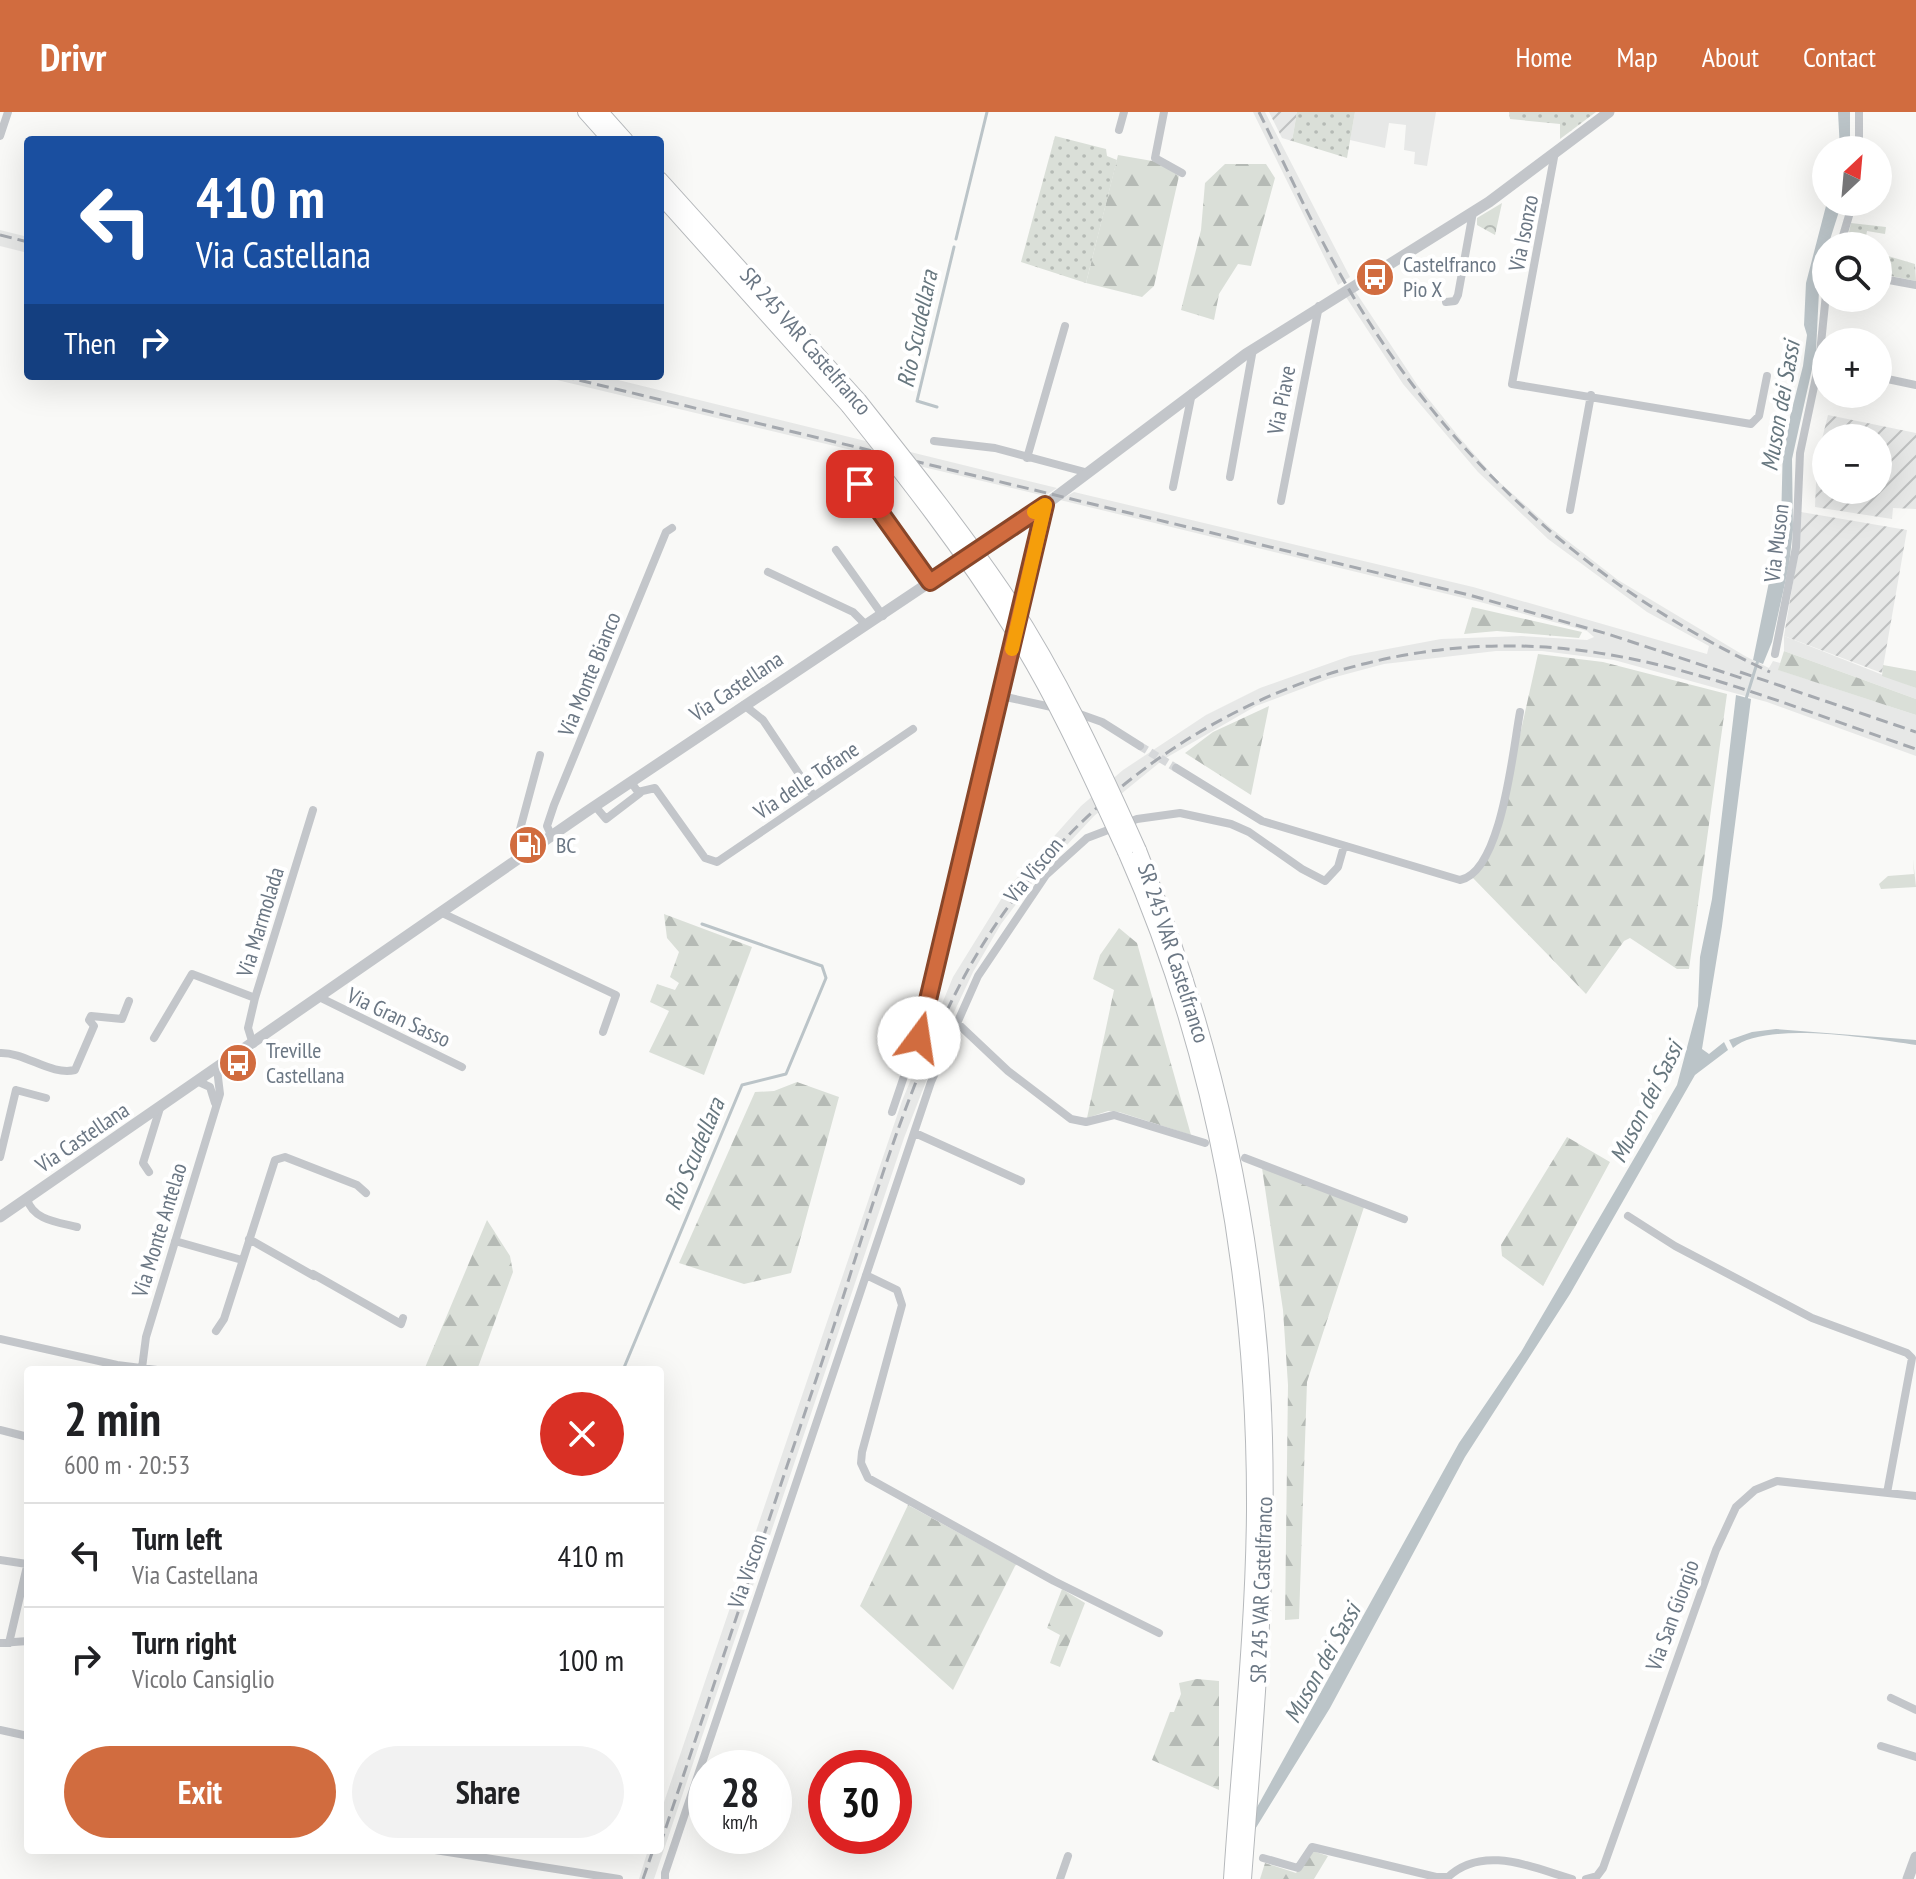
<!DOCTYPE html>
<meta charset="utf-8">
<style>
:root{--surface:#fff;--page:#f2f2f2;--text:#202124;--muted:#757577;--line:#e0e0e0;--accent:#d16c3f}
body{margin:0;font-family:"PT Sans Narrow",sans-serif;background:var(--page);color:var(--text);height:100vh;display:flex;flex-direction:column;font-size:30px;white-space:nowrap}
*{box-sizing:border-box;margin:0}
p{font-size:26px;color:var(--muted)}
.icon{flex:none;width:44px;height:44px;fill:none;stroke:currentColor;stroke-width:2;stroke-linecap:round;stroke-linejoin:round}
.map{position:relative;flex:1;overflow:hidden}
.side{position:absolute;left:24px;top:1254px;width:640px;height:488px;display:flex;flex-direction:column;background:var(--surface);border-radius:8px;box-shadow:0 8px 32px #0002}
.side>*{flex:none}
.guide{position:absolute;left:24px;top:24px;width:640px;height:244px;border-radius:8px;box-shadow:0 8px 32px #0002;background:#1a4fa0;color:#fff;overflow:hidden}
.needle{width:52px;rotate:26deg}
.tools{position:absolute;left:1812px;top:24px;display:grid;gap:16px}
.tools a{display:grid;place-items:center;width:80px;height:80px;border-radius:50%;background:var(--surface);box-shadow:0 8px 32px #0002;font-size:40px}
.speed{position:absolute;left:688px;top:1638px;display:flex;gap:16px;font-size:40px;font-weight:700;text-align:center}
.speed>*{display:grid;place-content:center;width:104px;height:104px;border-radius:50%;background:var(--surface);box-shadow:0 8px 32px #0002;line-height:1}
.speed small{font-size:20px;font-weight:400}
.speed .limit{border:12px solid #d22;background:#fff;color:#111}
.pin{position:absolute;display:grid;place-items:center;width:68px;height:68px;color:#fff;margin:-34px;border-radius:16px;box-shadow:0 4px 12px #0006}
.me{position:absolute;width:88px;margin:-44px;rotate:14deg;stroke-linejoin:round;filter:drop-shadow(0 0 6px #0008)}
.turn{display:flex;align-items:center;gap:28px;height:168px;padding:0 40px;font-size:36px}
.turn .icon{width:104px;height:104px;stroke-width:2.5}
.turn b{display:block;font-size:56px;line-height:68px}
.then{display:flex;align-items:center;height:76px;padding:0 40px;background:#0003;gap:16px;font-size:30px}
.round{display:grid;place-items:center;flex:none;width:84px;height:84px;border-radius:42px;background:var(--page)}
.headline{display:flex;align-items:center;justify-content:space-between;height:136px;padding:0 40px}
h1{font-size:48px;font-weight:700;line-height:60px}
.cta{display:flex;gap:16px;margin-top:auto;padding:16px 40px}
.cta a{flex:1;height:92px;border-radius:48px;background:var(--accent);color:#fff;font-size:32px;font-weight:700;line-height:92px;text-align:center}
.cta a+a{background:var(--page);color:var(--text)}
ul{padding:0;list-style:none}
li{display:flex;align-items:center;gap:24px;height:104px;padding:0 40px;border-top:2px solid var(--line)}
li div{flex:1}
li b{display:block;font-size:30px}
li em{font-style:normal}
header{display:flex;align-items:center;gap:48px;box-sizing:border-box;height:112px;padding:0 40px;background:var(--accent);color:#fff}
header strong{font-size:38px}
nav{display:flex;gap:44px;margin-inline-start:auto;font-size:28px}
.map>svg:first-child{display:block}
.built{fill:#e7e8e7}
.industrial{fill:url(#industrial-furrows);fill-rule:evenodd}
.grass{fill:#dadfd8}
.forest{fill:url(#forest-firs)}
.park{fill:url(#park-crowns)}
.garden{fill:url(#garden-dots)}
.water{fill:#bbc4c8}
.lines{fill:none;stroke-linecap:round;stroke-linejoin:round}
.stream{stroke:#bbc4c8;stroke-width:3}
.minor-tunnel{stroke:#d6d8da;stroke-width:8;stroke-dasharray:8 4;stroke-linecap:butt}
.trunk-casing{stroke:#b6b9bc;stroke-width:16}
.minor{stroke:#c3c6ca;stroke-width:8}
.tertiary{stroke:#c3c6ca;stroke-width:11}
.trunk{stroke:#fff;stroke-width:14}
.rail{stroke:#a5a9af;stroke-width:3;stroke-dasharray:12 6;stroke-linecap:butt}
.trunk-bridge-casing{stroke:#b6b9bc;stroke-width:16;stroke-linecap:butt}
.trunk-bridge{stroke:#fff;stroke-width:14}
.route-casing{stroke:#884629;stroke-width:20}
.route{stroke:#d16c3f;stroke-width:14}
.slow{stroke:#f59e0b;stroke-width:14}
.labels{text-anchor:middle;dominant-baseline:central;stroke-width:8;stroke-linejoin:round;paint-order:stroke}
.street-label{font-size:22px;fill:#6b7784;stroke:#fff}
.poi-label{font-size:22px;fill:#6b7784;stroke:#fff;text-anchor:start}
.water-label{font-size:24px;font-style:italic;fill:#67777f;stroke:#fff}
</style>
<header>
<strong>Drivr</strong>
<nav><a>Home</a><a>Map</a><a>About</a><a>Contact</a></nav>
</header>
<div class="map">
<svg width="1916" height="1767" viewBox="0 0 1916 1767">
<defs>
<pattern id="industrial-furrows" width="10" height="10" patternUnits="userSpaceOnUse" patternTransform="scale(2)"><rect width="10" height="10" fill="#e7e8e7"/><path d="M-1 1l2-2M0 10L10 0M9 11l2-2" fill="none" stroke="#bfc1c1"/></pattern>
<pattern id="forest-firs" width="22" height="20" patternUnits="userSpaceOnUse" patternTransform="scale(2)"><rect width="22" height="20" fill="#dadfd8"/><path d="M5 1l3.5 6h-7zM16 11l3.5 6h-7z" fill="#b5bab5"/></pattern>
<pattern id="park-crowns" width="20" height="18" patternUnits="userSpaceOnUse" patternTransform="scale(2)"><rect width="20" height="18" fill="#dadfd8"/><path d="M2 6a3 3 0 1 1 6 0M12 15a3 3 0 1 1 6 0" fill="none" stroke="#b5bab5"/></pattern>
<pattern id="garden-dots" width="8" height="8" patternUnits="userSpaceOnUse" patternTransform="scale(2)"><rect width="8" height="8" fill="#dadfd8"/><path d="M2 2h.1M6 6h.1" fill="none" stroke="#b5bab5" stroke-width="1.8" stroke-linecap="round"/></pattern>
</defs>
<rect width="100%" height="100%" fill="#f9f9f7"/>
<path class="built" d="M1253 0H1265L1350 165 1338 173Z
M1355 0H1436L1427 54 1414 52 1415 40 1404 38 1406 13 1389 11 1385 36 1350 28Z
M0 118 28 125V141L0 134Z
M1355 179 1418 274 1459 325 1497 368 1551 416 1618 468 1745 544 1769 556 1773 549 1780 551 1779 558 1916 603V644L1767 590 1614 548 1542 539H1496L1384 552 1328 567 1256 594 1164 647 1094 704 1036 766 1001 812 973 860 948 913 904 1026 654 1767H639L648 1738H660V1702L902 989 953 865 1008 776 1081 694 1123 658 1206 603 1260 576 1350 544 1441 527 1521 524 1587 528 1594 525 1587 519 1480 490 1060 388 1074 380 1473 475 1707 542 1709 534 1647 500 1548 427 1478 360 1403 272 1346 185Z
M540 264H602L1057 376 1045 384Z
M1784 524 1916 576V587L1784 539Z"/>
<path class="industrial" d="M1269 0H1297L1292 29 1282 26Z
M1828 303 1916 321V397L1893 396 1892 407 1815 395 1817 347ZM1826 326H1878V378H1826Z
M1801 400 1907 418 1882 561 1784 524 1800 429Z"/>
<path class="grass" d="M1883 553 1916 559V576L1882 564Z
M1913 747 1916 775 1881 777 1879 772 1888 764 1914 762Z"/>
<path class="forest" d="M1118 43 1158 50 1179 64 1154 174 1142 185 1086 171Z
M1225 52H1266L1275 66 1251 154 1238 152 1219 182 1214 208 1181 198 1201 118 1205 71Z
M1472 495 1582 520 1579 526 1497 519 1464 522Z
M1784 539 1916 587V603L1778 558Z
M1538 542 1603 550 1727 582 1689 857H1677L1630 826 1624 829 1586 882 1472 765 1489 745 1497 726Z
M1269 594 1251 683 1185 641 1213 620Z
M664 802 752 835 704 963 649 940 669 899 650 890 657 872 675 878 679 871 670 865 679 840 667 826Z
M1119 816 1137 831 1191 1023 1119 1000 1108 999 1087 1006 1114 878 1093 867 1100 843Z
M797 970 839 985 791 1161 744 1172 679 1151 755 980 774 979Z
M1567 1025 1610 1050 1543 1174 1502 1144 1501 1133Z
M1262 1056 1364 1095 1307 1270 1299 1507 1285 1508 1288 1273 1283 1198Z
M487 1108 510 1144 513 1160 477 1258H424Z
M908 1393 1016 1452 953 1578 860 1494Z
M1062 1477 1085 1491 1060 1555 1050 1551 1060 1523 1047 1516Z
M1197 1567 1219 1569V1678L1152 1648 1170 1600H1174L1181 1582 1179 1571Z
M1313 1739 1328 1744 1314 1767H1260L1265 1751 1296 1761Z"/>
<path class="park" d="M1502 91 1495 123 1477 113V106Z"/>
<path class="garden" d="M1297 0H1355L1347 46 1292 29Z
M1509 0H1596L1560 27V12L1510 7Z
M1055 24 1106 37 1107 44 1117 48 1086 171 1021 150Z
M1851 111 1886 115 1885 122 1867 119 1864 134H1846Z
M1888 144 1915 152 1916 169 1886 163Z"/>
<path class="water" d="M1838 0H1850V38H1840Z
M1827 90H1842L1820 159 1816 239 1792 347 1793 418 1789 453 1772 530 1763 552 1753 548 1781 411 1783 332 1803 254 1807 223 1804 213 1806 171Z
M1736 583 1751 587 1722 814 1702 937 1709 942 1724 930 1728 938 1695 963 1570 1182 1465 1345 1330 1596 1254 1719 1256 1697 1459 1331 1521 1240 1677 973 1698 894 1700 845 1712 787Z
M1776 917 1916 928V933C1873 927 1765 908 1733 936L1729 928 1752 920Z"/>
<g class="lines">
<path class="stream" d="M956 127 987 0
M937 295 917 289 954 135
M1746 587 1758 548
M623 1258 742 973 786 962 826 866 822 854 702 812"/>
<path class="minor-tunnel" d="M1140 634 1176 656"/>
<defs>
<path id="trunk" d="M585 0 610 28
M601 0 626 28
M660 67 859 288
M660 84 848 294
M1139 738C1214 924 1260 1125 1265 1326 1269 1473 1255 1621 1244 1767
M1125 740C1216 945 1255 1176 1254 1399 1253 1522 1239 1645 1231 1767"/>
</defs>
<use href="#trunk" class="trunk-casing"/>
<path class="minor" d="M1164 0 1155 46 1182 61
M1859 0V38
M1119 18 1124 0
M0 24 8 0
M1555 40 1512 272 1751 312 1759 304 1767 264
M1840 134 1853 90
M1878 166 1916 173
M1446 190 1455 189 1458 183 1473 100
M1878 265 1916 273
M934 329 995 336 1085 360
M1027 346 1065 214
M1230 365 1253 237
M860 372 930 470
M1173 375 1192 281
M1281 389 1319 194
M1570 398 1591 283
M836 438 883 504
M768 460 853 500 866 513
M1020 504 1045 393
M1775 542 1796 435 1800 341 1819 251 1826 182
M1001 584 1056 596
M744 593 763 608 813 683
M1074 600 1102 610 1140 634
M1176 656 1262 709 1460 768C1502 760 1513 636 1520 600
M631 670 638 680 655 676 705 746 717 750 913 617
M595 694 606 707 640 681
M552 725 547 714 554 693 666 420 672 416
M521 747 515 736 540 643
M442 801 616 883 603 920
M321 886 462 955
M956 910 1008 959 1071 1007 1086 1010 1114 1003 1205 1031
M154 926 192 862 255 886
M253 932 248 916 255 886 313 698
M0 941C25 940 51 964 75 958L94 914 89 908 91 904 122 907 129 889
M199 970 210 975 215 991
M892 1000 928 893 1015 525
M915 1021 1021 1069
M0 1045 16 978 46 986
M1245 1046 1404 1107
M149 1060 143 1051 160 996
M27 1087C33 1108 57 1110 77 1115
M1628 1104 1675 1134 1812 1206 1907 1241 1912 1246 1887 1381
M249 1127 314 1164
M175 1129 242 1148
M313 1162 401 1212 403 1206
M866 1163 897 1178 902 1193 862 1340 861 1351 868 1366 1054 1469 1159 1521
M216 1219 224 1207 275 1048 285 1045 357 1073 366 1081
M0 1227 117 1253 157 1258
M142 1256 146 1225 220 982 217 957
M0 1318 28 1325
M0 1448 27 1452
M0 1531 28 1529
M9 1531 28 1450
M1891 1586 1916 1598
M0 1618 28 1624
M1881 1634 1916 1645
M435 1738 619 1767
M1263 1746 1298 1756 1312 1735 1436 1765H1448
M1447 1766C1482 1732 1531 1755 1572 1767
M665 1767V1761L931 970 978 864 1046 763 1087 726 1137 707 1180 701 1231 712 1249 720 1302 757 1325 769 1338 755 1344 734
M1060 1767 1068 1744
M1586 1767 1597 1764 1603 1756 1716 1438 1736 1395 1755 1378 1777 1369 1916 1384"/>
<path class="tertiary" d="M0 1105 586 700 1045 393 1246 242 1489 90 1609 0
M1908 1767 1916 1745"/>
<use href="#trunk" class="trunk"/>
<path class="rail" d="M1259 0C1291 65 1321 133 1359 194 1458 356 1598 480 1770 560
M0 123 28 130
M562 264 1469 483 1608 522 1747 568
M1740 560 1916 620
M660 1733C715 1570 769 1407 824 1244 866 1118 901 983 964 865 1079 652 1313 515 1557 536 1680 546 1799 598 1916 637
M643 1767 653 1738"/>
<defs>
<path id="trunk-bridge" d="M859 288C908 350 958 412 1003 478 1058 560 1099 649 1139 738
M848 294C905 365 962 438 1011 516 1056 587 1090 664 1125 740"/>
</defs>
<use href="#trunk-bridge" class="trunk-bridge-casing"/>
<use href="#trunk-bridge" class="trunk-bridge"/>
</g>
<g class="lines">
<defs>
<path id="route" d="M860 372 930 470 1045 393 919 926"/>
</defs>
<use href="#route" class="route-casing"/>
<use href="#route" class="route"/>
<path class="slow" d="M1012 537 1045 393 1034 400"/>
</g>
<defs>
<symbol id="bus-disc" viewBox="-11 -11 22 22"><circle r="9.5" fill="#d16c3f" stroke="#fff"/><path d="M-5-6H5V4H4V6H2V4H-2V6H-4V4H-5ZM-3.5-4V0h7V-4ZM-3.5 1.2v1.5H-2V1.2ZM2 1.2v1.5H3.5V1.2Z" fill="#fff"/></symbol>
<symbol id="fuel-disc" viewBox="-11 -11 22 22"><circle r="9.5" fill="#d16c3f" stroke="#fff"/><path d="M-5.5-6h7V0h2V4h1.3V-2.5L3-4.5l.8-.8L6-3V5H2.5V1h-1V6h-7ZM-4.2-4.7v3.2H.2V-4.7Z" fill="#fff"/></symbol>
</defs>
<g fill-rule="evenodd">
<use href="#bus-disc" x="1353" y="143" width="44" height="44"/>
<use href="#fuel-disc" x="506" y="711" width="44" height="44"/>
<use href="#bus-disc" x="216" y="929" width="44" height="44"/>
</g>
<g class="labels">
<g class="street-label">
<text transform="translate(1523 121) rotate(-79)">Via Isonzo</text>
<text transform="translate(806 229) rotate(49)">SR 245 VAR Castelfranco</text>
<text transform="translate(1281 288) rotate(-79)">Via Piave</text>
<text transform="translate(1776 431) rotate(-83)">Via Muson</text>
<text transform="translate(589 562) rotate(-68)">Via Monte Bianco</text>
<text transform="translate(736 574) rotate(-34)">Via Castellana</text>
<text transform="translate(806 668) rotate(-34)">Via delle Tofane</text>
<text transform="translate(1033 758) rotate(-50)">Via Viscon</text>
<text transform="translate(260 810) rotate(-73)">Via Marmolada</text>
<text transform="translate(1174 841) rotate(72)">SR 245 VAR Castelfranco</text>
<text transform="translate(399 905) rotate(25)">Via Gran Sasso</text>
<text transform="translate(82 1025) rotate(-34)">Via Castellana</text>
<text transform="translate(159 1118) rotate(-73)">Via Monte Antelao</text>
<text transform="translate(747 1459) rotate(-71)">Via Viscon</text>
<text transform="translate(1261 1478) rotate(-88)">SR 245 VAR Castelfranco</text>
<text transform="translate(1672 1503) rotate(-70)">Via San Giorgio</text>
</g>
<g class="poi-label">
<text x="1403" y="152">Castelfranco<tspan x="1403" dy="25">Pio X</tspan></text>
<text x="556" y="733">BC</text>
<text x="266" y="938">Treville<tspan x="266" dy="25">Castellana</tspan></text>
</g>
<g class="water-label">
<text transform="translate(917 217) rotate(-78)">Rio Scudellara</text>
<text transform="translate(1780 294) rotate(-80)">Muson dei Sassi</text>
<text transform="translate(1646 990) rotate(-63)">Muson dei Sassi</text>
<text transform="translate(694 1042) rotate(-67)">Rio Scudellara</text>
<text transform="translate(1322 1551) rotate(-61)">Muson dei Sassi</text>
</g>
</g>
</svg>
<div class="tools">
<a><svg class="needle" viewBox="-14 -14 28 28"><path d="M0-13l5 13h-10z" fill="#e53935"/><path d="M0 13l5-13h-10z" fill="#757577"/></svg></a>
<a><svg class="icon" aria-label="search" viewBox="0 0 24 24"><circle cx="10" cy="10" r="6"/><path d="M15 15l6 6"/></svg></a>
<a>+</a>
<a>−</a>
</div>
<div class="speed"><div>28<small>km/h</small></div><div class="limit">30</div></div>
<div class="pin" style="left:860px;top:372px;background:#d93025"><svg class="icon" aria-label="arrive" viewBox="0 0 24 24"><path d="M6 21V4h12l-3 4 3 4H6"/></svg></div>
<svg class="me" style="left:919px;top:926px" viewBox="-20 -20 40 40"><circle r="19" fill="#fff"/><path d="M0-13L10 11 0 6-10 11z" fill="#d16c3f"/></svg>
<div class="guide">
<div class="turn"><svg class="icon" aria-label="left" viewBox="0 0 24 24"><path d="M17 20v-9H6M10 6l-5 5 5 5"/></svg><div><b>410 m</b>Via Castellana</div></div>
<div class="then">Then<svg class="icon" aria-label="right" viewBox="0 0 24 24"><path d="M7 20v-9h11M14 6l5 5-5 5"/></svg></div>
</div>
<section class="side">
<div class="headline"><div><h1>2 min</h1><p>600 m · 20:53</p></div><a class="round" style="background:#d93025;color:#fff"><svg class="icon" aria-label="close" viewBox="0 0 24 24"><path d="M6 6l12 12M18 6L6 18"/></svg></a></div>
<ul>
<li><svg class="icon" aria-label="left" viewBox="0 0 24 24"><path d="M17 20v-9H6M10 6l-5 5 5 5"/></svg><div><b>Turn left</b><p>Via Castellana</p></div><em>410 m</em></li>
<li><svg class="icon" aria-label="right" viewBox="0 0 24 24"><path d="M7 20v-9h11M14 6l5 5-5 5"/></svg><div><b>Turn right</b><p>Vicolo Cansiglio</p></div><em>100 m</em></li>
</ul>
<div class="cta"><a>Exit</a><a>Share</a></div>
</section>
</div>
